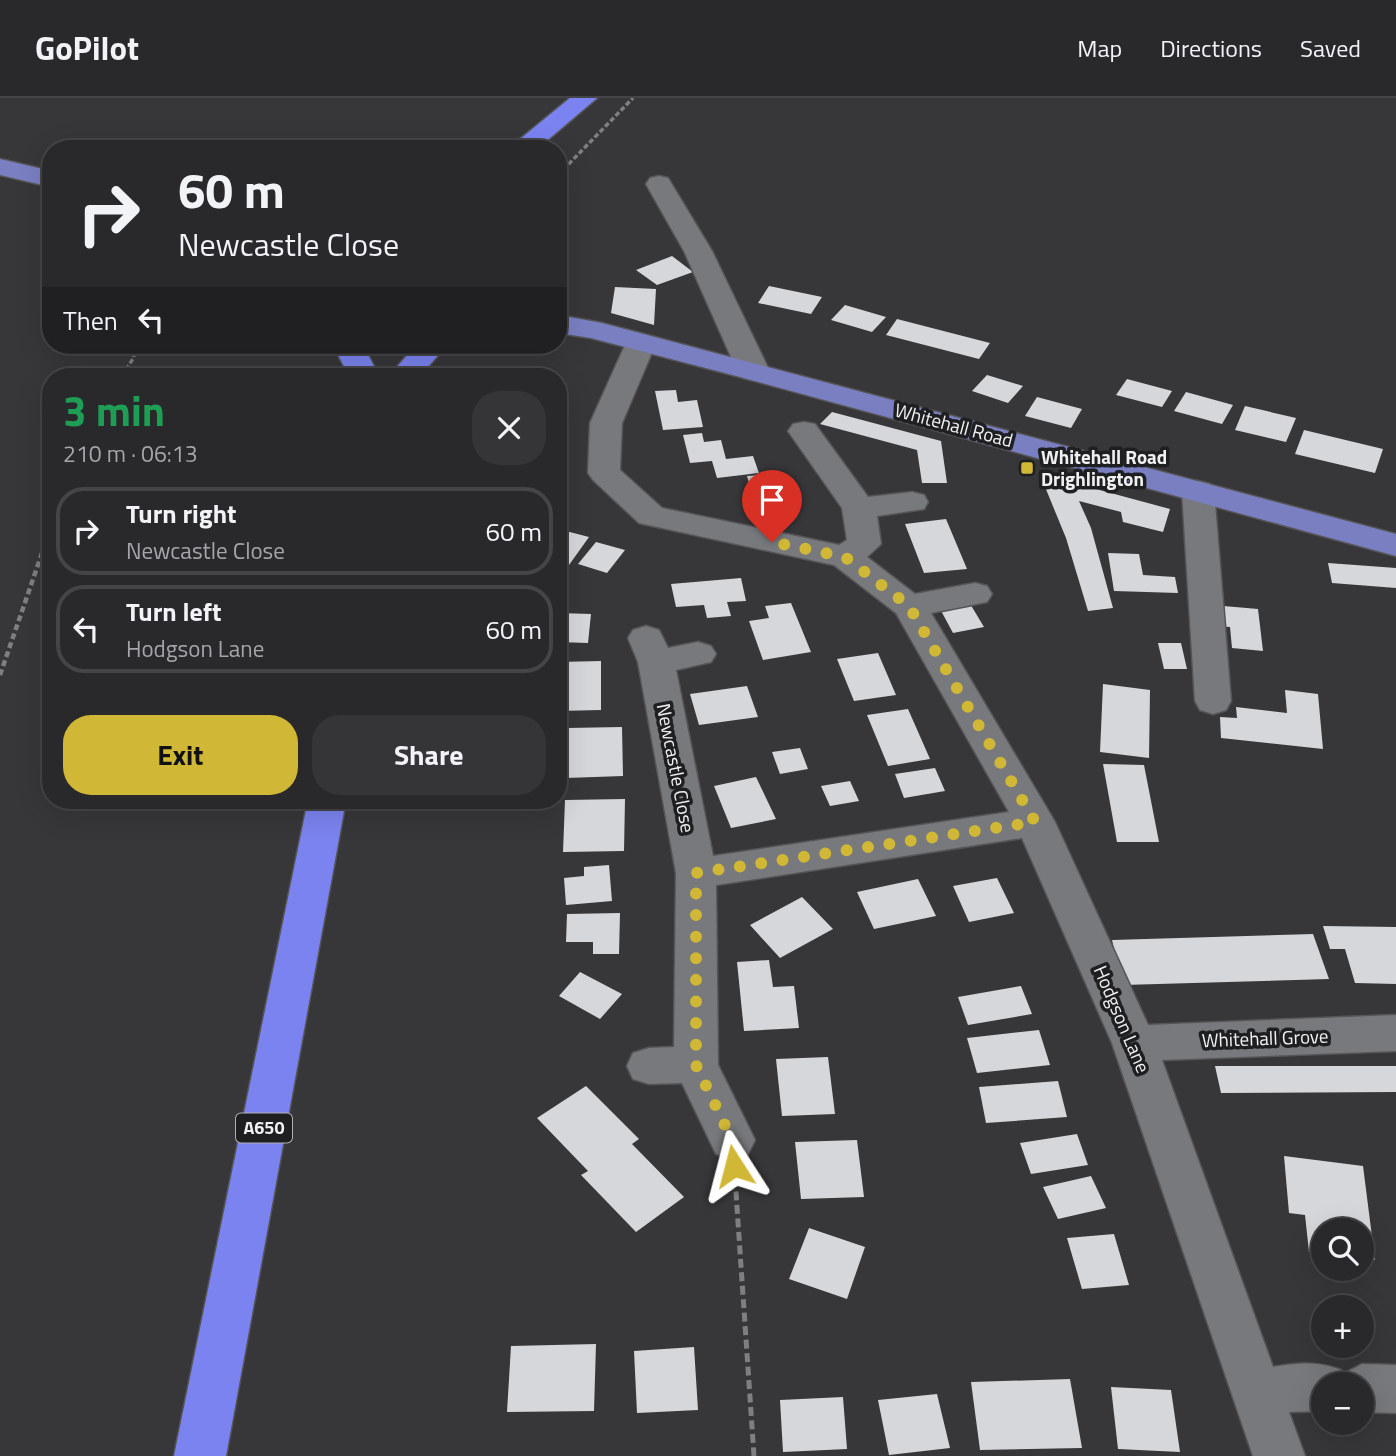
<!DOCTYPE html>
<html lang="en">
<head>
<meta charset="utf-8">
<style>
  :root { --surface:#29292c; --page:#353538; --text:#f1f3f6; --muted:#a5a6a9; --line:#454548; --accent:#d0b736 }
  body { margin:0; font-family:"Titillium Web",sans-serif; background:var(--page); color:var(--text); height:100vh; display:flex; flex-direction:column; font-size:26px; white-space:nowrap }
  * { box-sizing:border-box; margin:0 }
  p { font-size:23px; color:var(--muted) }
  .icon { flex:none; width:38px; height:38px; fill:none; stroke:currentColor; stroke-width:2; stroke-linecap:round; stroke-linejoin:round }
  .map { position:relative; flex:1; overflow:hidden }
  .sheet { position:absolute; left:42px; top:270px; width:525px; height:441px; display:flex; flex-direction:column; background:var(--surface); border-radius:28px; box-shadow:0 7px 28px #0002,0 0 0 2px var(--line) }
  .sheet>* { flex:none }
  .guide { position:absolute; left:42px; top:42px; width:525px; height:214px; border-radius:28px; box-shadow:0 7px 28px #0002,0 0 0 2px var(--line); background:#29292c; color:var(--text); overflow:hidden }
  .buttons { position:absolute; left:1311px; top:1120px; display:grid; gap:14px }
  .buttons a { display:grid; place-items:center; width:63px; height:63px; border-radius:50%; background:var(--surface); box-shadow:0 7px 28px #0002,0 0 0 2px var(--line); font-size:35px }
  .pin { position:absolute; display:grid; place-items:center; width:60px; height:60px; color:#fff; margin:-72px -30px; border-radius:50% 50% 50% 0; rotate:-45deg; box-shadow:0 0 7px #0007 }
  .pin .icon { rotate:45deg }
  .me { position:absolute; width:77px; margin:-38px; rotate:351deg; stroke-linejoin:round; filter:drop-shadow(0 0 5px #0008) }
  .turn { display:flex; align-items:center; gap:24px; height:147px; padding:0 21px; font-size:32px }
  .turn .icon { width:91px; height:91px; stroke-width:2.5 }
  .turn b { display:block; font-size:49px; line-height:60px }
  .then { display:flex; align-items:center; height:66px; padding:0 21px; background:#0003; gap:14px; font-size:26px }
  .round { display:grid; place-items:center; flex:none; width:74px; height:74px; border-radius:28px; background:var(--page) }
  .head { display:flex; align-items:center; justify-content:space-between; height:119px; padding:0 21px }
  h1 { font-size:42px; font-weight:700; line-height:52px; color:#1e9e55 }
  .primary-button { display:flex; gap:14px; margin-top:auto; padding:14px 21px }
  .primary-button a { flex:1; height:80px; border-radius:28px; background:var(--accent); color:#111; font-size:28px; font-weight:700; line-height:80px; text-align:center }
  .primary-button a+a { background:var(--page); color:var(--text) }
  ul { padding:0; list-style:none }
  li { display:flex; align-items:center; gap:21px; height:88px; margin:0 14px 10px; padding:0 7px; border:4px solid var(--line); border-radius:28px }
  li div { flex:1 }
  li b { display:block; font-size:26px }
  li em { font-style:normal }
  header { display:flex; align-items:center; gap:42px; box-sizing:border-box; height:98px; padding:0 35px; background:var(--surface); border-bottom:2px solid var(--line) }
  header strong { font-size:33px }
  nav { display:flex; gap:38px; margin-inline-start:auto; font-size:24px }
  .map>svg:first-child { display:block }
  .building { fill:#d6d7da }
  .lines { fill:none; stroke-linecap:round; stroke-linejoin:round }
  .minor-casing { stroke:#555557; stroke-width:3 }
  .major-casing { stroke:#555557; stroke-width:3 }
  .highway-casing { stroke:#555557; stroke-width:3 }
  .path-far2 { stroke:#7f7f81; stroke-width:3.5; stroke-dasharray:5 2.5; stroke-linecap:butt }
  .path-far1 { stroke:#7f7f81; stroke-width:4.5; stroke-dasharray:6 3.5; stroke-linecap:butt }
  .path { stroke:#7f7f81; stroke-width:5; stroke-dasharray:9 4.5; stroke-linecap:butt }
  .minor { fill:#78797c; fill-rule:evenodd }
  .major { fill:#7a7fc2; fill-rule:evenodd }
  .highway { fill:#7b83f0; fill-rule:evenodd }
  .route { stroke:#d0b736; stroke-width:12; stroke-dasharray:0 21.6 }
  .poi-dot { fill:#d0b736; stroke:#1e1f20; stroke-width:2.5 }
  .labels { text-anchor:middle; stroke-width:7; stroke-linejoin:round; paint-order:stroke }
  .shield { fill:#1e1f20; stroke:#b1b1b3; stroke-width:2 }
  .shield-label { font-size:18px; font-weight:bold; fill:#f0f0f2 }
  .street-label { font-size:19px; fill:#f0f0f2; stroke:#1e1f20 }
  .poi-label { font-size:19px; font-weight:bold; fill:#f0f0f2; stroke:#1e1f20; text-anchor:start }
</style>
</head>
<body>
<header>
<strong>GoPilot</strong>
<nav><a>Map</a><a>Directions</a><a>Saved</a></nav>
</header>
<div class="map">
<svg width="1396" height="1358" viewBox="0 0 1396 1358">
  <rect width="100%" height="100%" fill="#37373a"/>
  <path class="building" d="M 672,158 L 693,174 L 657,187 L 636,172 Z
    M 769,188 L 822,199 L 811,216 L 758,205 Z
    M 615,189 L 656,191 L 654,227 L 611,215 Z
    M 845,207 L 886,219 L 872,234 L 831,222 Z
    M 897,221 L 990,245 L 979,261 L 886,237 Z
    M 987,277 L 1023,288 L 1008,305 L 972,293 Z
    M 1127,281 L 1172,293 L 1162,309 L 1116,297 Z
    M 676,292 L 678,304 L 697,302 L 703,329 L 663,332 L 655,293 Z
    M 1186,294 L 1233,307 L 1222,326 L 1174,313 Z
    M 1037,299 L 1082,311 L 1071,330 L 1025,318 Z
    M 1245,308 L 1296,320 L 1286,344 L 1235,332 Z
    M 832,314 L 941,343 L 947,385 L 922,385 L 917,352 L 820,326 Z
    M 1304,332 L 1383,351 L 1375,375 L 1295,356 Z
    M 702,335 L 704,344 L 721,342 L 726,361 L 753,358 L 759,375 L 717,380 L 712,363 L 690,365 L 683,337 Z
    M 773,376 L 776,389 L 794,388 L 799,407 L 756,410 L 747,378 Z
    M 1043,384 L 1070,384 L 1170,411 L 1163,434 L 1123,424 L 1121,414 L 1079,403 L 1091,430 L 1113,510 L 1088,513 L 1066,440 Z
    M 946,421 L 967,471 L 924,475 L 905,426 Z
    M 562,432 L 589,439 L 569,467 L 558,464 L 558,437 Z
    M 596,444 L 625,452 L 607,475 L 578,466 Z
    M 1108,455 L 1139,456 L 1143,477 L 1175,479 L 1178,495 L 1114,493 Z
    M 1328,465 L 1396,470 L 1396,490 L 1332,485 Z
    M 741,480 L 746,503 L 727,504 L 731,518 L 707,520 L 704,507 L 676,509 L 671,486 Z
    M 969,504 L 984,529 L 953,535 L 939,509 Z
    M 791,505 L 811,554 L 763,562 L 749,523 L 769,520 L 765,508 Z
    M 1212,507 L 1258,511 L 1263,553 L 1232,550 L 1230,529 L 1213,528 Z
    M 558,515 L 591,516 L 588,545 L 558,544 Z
    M 1158,545 L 1181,545 L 1187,571 L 1164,571 Z
    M 878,555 L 896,597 L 854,603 L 837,561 Z
    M 601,563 L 601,612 L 558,613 L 558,564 Z
    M 1103,586 L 1150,592 L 1149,660 L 1100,654 Z
    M 747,588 L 758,619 L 699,627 L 690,596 Z
    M 1285,592 L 1318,596 L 1323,651 L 1221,640 L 1220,619 L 1237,620 L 1236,609 L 1287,615 Z
    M 908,611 L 930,661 L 888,668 L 867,617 Z
    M 622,629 L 623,678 L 566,680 L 567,630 Z
    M 800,650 L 808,671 L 780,676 L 772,654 Z
    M 1103,666 L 1144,667 L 1159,744 L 1117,744 Z
    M 935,670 L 945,693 L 904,700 L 895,676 Z
    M 756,679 L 776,721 L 731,730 L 714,688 Z
    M 850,683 L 859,703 L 830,708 L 821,688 Z
    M 625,701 L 624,753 L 563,754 L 565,702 Z
    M 609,767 L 612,803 L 566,807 L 564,780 L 584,778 L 584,769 Z
    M 997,780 L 1014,815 L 969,824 L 953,788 Z
    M 918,781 L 936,818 L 874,831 L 857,794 Z
    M 802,799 L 833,831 L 780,860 L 750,827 Z
    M 620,815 L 619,856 L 593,856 L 593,844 L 566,844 L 567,816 Z
    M 1323,828 L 1396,829 L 1396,886 L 1355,885 L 1345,851 L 1330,851 Z
    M 1313,836 L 1329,881 L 1123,887 L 1112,842 Z
    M 769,862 L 773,889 L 794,888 L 799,930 L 744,933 L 737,864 Z
    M 580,874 L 622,896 L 600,921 L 559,898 Z
    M 1021,888 L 1032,916 L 968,927 L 958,899 Z
    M 1039,932 L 1050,967 L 977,975 L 967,940 Z
    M 828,959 L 835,1016 L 782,1018 L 776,961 Z
    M 1215,968 L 1396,968 L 1396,994 L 1221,995 Z
    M 1058,983 L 1067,1019 L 986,1025 L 979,989 Z
    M 586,988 L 639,1041 L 632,1046 L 684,1099 L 636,1134 L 581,1077 L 588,1073 L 537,1020 Z
    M 1077,1036 L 1088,1067 L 1031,1076 L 1020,1045 Z
    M 857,1042 L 864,1099 L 801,1101 L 795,1044 Z
    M 1284,1058 L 1363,1068 L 1375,1162 L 1362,1160 L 1362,1132 L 1323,1132 L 1323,1155 L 1309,1154 L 1305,1117 L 1289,1115 Z
    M 1091,1078 L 1106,1110 L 1058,1121 L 1043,1089 Z
    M 809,1130 L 865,1149 L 847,1201 L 789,1181 Z
    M 1114,1136 L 1129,1187 L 1082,1191 L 1067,1140 Z
    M 596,1246 L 594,1313 L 507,1314 L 511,1248 Z
    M 694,1249 L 698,1312 L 637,1315 L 634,1253 Z
    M 1070,1281 L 1082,1350 L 980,1352 L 971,1284 Z
    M 1111,1289 L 1171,1292 L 1180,1354 L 1118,1351 Z
    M 937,1296 L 950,1350 L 889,1357 L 878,1302 Z
    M 843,1299 L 847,1351 L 783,1354 L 780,1302 Z"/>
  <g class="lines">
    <g class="minor-casing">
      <path id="minor" d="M 659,78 L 668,80 L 712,153 L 770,274 L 766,280 L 755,283 L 744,280 L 731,259 L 684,153 L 646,86 L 650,80 Z
        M 641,236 L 652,239 L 656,245 L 622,325 L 620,372 L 662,410 L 839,447 L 847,442 L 842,410 L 788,333 L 793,326 L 804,324 L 815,326 L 868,399 L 912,394 L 924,397 L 928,404 L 924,411 L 877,418 L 881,446 L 867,459 L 915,496 L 975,485 L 987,488 L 992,496 L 987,504 L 931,515 L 1055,724 L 1148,927 L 1396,917 L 1396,953 L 1162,962 L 1273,1269 C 1298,1265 1318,1263 1341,1272 L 1343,1276 L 1362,1266 L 1396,1267 L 1396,1315 L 1362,1314 L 1362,1286 L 1323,1286 L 1323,1313 L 1289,1314 L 1305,1358 L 1253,1358 L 1112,945 L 1022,740 L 716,787 L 718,967 L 755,1042 L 748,1056 L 732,1061 L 716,1056 L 682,985 L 649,986 L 633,981 L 627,968 L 633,955 L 649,950 L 674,949 L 676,775 L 638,564 L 628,540 L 633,532 L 646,528 L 659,532 L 668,550 L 698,544 L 711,548 L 716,556 L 711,564 L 676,572 L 713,758 L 1009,714 L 896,515 L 834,467 L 639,425 L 593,382 L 588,375 L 590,325 L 626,245 L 630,239 Z
        M 1198,383 L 1210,386 L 1214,393 L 1231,603 L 1226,612 L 1213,616 L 1200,612 L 1195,603 L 1182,393 L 1186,386 Z"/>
    </g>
    <g class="major-casing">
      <path id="major" d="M 0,61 L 51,73 L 51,89 L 0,77 Z
        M 558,217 L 602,225 L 1396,436 L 1396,458 L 744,280 L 591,240 L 558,235 Z"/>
    </g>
    <g class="highway-casing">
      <path id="highway" d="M 570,0 L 597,0 L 537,51 L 508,51 Z
        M 333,247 L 363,247 L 379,278 L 349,278 Z
        M 416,247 L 447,247 L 420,278 L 389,278 Z
        M 308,702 L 346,702 L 226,1358 L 174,1358 Z"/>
    </g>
    <path class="path-far2" d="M 558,77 L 633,0
      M 558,190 L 565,198
      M 122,278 L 134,259 L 132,247"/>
    <path class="path-far1" d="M 0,577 L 51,429"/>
    <path class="path" d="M 735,1080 L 754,1358"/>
    <use href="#minor" class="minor"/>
    <use href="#major" class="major"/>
    <use href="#highway" class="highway"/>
  </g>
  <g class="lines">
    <path class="route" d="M 734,1068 L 732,1042 L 696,967 L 696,775 L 1035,724 L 909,508 L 845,459 L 772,444"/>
  </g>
  <rect class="poi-dot" x="1020" y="363" width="14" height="14" rx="3.5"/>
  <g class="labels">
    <rect class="shield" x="236" y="1015.5" width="56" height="29" rx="5"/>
    <g class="shield-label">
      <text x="264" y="1036">A650</text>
    </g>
    <g class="street-label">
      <text transform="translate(954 327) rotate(15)" y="7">Whitehall Road</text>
      <text transform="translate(676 670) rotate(79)" y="7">Newcastle Close</text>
      <text transform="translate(1122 921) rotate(67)" y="7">Hodgson Lane</text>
      <text transform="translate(1265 940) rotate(-2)" y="7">Whitehall Grove</text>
    </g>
    <g class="poi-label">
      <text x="1041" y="366">Whitehall Road<tspan x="1041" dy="22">Drighlington</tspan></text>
    </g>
  </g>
</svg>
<div class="buttons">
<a><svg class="icon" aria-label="search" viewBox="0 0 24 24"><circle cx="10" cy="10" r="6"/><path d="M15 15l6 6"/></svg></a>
<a>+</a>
<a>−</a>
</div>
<div class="pin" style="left:772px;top:444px;background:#d93025"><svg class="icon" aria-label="arrive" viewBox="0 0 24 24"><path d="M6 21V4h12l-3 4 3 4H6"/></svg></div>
<svg class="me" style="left:734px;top:1068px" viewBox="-20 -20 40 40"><path d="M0-17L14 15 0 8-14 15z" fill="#d0b736" stroke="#fff" stroke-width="4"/></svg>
<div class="guide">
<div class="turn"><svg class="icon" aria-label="right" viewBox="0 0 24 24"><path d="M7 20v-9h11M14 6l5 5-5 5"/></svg><div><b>60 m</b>Newcastle Close</div></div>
<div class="then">Then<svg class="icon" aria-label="left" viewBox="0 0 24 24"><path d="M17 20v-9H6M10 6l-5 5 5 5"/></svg></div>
</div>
<section class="sheet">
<div class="head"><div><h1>3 min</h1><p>210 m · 06:13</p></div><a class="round"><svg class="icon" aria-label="close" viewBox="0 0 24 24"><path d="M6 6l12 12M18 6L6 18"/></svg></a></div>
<ul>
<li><svg class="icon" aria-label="right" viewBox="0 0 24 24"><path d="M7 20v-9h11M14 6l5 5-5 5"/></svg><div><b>Turn right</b><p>Newcastle Close</p></div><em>60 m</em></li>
<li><svg class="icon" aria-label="left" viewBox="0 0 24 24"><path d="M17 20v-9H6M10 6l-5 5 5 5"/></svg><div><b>Turn left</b><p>Hodgson Lane</p></div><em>60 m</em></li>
</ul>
<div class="primary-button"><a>Exit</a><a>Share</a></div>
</section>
</div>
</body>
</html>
